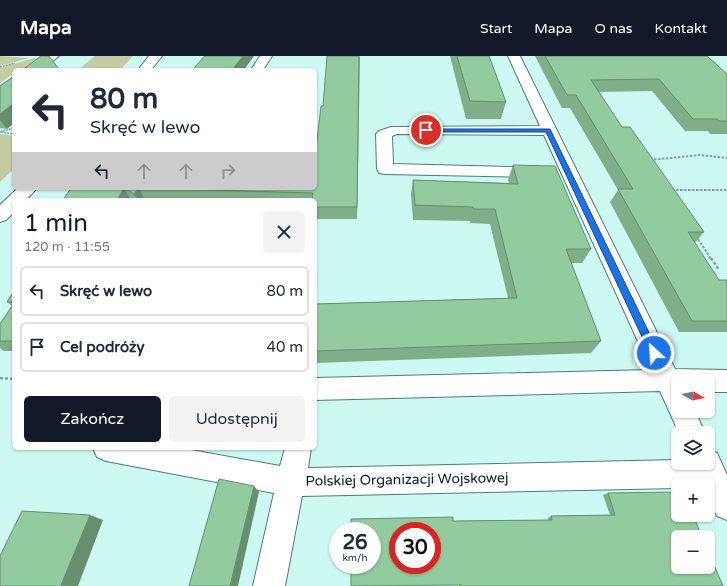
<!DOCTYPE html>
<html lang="pl">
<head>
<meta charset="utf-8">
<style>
  :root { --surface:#fff; --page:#f2f2f3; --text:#1f2937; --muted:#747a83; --line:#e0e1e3; --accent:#111827 }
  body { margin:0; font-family:"Varela Round",sans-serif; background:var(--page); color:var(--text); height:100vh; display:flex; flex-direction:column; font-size:15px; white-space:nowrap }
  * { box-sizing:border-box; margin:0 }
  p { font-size:13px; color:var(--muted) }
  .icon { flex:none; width:22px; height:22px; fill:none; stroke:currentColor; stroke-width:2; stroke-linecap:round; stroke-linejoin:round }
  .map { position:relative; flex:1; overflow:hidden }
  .panel { position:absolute; left:12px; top:142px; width:305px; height:252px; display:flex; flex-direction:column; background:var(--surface); border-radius:6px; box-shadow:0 1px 3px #0004 }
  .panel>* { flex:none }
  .top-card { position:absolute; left:12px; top:12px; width:305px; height:122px; border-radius:6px; box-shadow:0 1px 3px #0004; background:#fff; color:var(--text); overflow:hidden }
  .needle { width:26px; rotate:99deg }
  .controls { position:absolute; left:671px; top:318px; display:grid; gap:8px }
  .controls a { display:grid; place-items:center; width:44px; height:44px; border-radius:6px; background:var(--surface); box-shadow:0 1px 3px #0004; font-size:20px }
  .speed { position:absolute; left:329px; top:466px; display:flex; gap:8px; font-size:20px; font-weight:700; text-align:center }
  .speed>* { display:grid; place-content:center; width:52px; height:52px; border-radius:50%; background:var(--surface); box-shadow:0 1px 3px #0004; line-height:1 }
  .speed small { font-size:10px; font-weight:400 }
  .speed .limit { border:6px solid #d22; background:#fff; color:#111 }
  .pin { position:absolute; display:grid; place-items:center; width:34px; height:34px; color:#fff; margin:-17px; border:2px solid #fff; border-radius:50%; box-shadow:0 1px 4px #0007 }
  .me { position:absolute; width:44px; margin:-22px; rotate:334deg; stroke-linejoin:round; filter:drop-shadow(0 0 3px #0008) }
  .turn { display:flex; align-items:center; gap:14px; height:84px; padding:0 12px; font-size:18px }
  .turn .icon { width:52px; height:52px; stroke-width:2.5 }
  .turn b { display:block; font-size:28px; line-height:34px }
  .lanes { display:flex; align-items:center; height:38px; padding:0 12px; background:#0003; justify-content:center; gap:20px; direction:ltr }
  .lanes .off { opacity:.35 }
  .round { display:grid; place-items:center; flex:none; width:42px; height:42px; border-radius:6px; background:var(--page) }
  .overview { display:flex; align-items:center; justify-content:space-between; height:68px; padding:0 12px }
  h1 { font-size:24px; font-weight:600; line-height:30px; color:var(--accent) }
  .action { display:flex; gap:8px; margin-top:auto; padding:8px 12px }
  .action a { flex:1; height:46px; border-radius:6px; background:var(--accent); color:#fff; font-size:16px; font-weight:600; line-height:46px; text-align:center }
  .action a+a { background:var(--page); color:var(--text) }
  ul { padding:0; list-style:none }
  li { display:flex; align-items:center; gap:12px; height:50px; margin:0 8px 6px; padding:0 4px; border:2px solid var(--line); border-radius:6px }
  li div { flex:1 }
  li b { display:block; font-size:15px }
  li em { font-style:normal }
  header { display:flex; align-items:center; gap:24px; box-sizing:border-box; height:56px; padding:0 20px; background:var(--accent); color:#fff }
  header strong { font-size:19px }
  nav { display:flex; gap:22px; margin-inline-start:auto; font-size:14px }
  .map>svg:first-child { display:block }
  .green { fill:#c3cca2 }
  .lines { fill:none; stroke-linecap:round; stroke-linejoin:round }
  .minor-casing { stroke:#517c75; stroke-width:2 }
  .path-far2 { stroke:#80a29c; stroke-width:1.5; stroke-dasharray:2 1; stroke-linecap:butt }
  .path-far1 { stroke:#80a29c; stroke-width:2; stroke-dasharray:2.5 1.5; stroke-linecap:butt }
  .path { stroke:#80a29c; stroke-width:2.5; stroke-dasharray:3 2; stroke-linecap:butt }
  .minor { fill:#fff; fill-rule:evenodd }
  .wall { fill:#7eaf88 }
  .shaded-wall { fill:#668e6f }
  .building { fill:#92cb9e; stroke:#668e6f; fill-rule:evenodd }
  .route { fill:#1a73e8; stroke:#114b97 }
  .labels { text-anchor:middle; stroke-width:3; stroke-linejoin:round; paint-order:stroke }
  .near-street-label { font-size:14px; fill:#0c1e1b; stroke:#f5fefd }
</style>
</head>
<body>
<header>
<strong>Mapa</strong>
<nav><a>Start</a><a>Mapa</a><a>O nas</a><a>Kontakt</a></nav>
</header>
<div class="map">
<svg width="727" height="530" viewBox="0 0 727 530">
  <rect width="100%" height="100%" fill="#ccfaf2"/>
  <path class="green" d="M 0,0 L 29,2 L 0,10 Z
    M 95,0 L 133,0 L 120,14 L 78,14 Z
    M 34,2 L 37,3 L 28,11 L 14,14 L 14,17 L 0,27 L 0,12 Z
    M 0,78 L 14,80 L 14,113 L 0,126 Z"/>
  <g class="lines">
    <g class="minor-casing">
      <path id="minor" d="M 45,0 L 59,0 L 42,14 L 28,14 Z
        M 149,0 L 162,0 L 151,14 L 138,14 Z
        M 260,0 L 272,0 L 263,14 L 251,14 Z
        M 508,0 L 520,0 L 675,313 L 727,314 L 727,336 L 708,336 L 708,325 L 678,325 L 678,355 L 695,355 L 705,377 L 679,377 L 660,335 L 315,344 L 315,322 L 651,314 L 544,79 L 397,78 L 392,80 L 393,108 L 547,112 L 549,116 L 547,120 L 541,121 L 385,118 L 379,117 L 377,113 L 376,78 L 379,75 L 391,71 L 540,70 Z
        M 18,132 L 37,132 L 26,144 L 14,144 L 14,156 L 6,164 L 0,166 L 0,149 Z
        M 93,392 L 180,392 L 280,410 L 285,392 L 311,392 L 308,412 L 678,404 L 678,407 L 708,407 L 708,394 L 717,397 L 727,419 L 727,464 L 717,460 L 708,441 L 708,429 L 678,429 L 678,432 L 302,440 L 285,530 L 253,530 L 274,437 L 106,405 L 97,401 Z"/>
    </g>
    <path class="path-far2" d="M 0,11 L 15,7
      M 0,76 L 14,72
      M 1,76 L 14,78"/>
    <path class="path-far1" d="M 650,104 L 700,99 L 727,102
      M 672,134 L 727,134
      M 696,180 L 711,203"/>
    <path class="path" d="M 711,202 L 719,214
      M 0,322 L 14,323"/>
    <use href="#minor" class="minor"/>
  </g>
  <path class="wall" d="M 360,0 L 357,163 L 315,163 L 315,144 L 63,144 L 316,93 L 323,50 Z
    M 450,0 L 489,0 L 506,46 L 501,63 L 466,63 Z
    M 535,0 L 707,0 L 727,18 L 727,78 L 710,78 L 708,75 L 685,75 L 652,35 L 599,36 L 622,71 L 704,176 L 695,187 L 719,224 L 727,224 L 727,276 L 679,276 L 610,146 L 618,134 L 570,52 L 562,52 Z
    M 0,30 L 7,73 L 0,72 Z
    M 513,109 L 591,193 L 582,207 L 571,207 L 601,285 L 591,297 L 315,307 L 315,248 L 508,242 L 490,168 L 470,167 L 470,165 L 413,164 L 411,138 L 413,124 L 509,127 L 508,124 Z
    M 14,235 L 14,295 L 4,295 L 0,292 L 0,268 L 12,250 L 7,246 Z
    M 608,437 L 723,530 L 459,530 L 459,529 L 351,530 L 453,465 L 548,464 L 548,462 L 551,460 L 610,459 L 603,439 Z"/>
  <path class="shaded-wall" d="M 243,0 L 254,0 L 244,14 L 232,14 Z
    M 360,0 L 357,163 L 357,151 Z
    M 14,47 L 14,67 L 7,73 L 0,64 L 0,58 Z
    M 124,132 L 131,144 L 117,144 Z
    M 139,132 L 145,144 L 138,144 L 134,138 Z
    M 254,430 L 259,436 L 238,530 L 230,530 Z
    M 90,459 L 103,464 L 78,530 L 61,529 Z"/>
  <path class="building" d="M 41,0 L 49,0 L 58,12 L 56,14 L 22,14 Z
    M 205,0 L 243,0 L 232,14 L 192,14 Z
    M 327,0 L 359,0 L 357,151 L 315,151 L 315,144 L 312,144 L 313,137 L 139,132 L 134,138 L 125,132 L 315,132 L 315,93 L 316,93 L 321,50 L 323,50 Z
    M 457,0 L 489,0 L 506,46 L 470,45 Z
    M 545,0 L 707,0 L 727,18 L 727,65 L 719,65 L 717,63 L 693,63 L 659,23 L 591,24 L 622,71 L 630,71 L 704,176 L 688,176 L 719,224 L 727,224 L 727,265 L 692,265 L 618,133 L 633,133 L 576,39 L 567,39 Z
    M 14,20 L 14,47 L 0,58 L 0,30 Z
    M 513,109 L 555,110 L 591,193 L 566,193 L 601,285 L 315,295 L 315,248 L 517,242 L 495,153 L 474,153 L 473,151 L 415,149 L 413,124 L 518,128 Z
    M 71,132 L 124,132 L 117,144 L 63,144 Z
    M 14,235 L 14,246 L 7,246 Z
    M 14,247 L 14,285 L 0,285 L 0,268 Z
    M 219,423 L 254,430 L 230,530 L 189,530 Z
    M 678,436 L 678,459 L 693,459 L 702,481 L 678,481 L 678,511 L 708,511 L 708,495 L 723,530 L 461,530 L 461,529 L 351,530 L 351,509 L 372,509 L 372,475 L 351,475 L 351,463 L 453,461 L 453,465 L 552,464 L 551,460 L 615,459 L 608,437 ZM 398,475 L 432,475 L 432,509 L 398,509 Z
    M 22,455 L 90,459 L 61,529 L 77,530 L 0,530 L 0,500 Z"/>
  <path class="route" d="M 424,73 L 550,73 L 659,297 L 658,300 L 651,300 L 546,76 L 424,76 Z"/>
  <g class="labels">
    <g class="near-street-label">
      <text transform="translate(407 423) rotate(-1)" y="5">Polskiej Organizacji Wojskowej</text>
    </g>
  </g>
</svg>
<div class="controls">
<a><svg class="needle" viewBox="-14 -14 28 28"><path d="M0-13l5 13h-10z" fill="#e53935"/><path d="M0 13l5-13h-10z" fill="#747a83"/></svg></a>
<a><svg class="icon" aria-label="layers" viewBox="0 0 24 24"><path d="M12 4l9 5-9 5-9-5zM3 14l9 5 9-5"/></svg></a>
<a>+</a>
<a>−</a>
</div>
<div class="speed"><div>26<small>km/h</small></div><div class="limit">30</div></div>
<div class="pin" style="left:426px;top:74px;background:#d93025"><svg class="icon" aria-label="arrive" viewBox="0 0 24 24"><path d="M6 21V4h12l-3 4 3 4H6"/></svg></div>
<svg class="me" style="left:654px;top:297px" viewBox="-20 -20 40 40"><circle r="17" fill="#1a73e8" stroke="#fff" stroke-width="3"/><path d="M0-11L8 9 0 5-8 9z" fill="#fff"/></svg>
<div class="top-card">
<div class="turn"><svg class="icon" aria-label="left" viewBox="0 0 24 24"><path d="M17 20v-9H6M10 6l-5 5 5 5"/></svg><div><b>80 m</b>Skręć w lewo</div></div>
<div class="lanes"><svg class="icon" aria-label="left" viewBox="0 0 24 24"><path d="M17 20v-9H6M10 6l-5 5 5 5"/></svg><svg class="icon off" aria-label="ahead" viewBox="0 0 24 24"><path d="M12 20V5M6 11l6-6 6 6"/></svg><svg class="icon off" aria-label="ahead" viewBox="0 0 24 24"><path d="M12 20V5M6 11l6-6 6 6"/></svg><svg class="icon off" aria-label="right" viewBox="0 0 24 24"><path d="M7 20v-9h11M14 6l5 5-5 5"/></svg></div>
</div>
<section class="panel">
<div class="overview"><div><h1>1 min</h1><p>120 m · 11:55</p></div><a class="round"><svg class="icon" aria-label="close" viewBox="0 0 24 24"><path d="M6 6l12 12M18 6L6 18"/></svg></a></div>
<ul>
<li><svg class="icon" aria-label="left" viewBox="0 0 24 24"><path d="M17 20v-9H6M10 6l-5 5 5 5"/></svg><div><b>Skręć w lewo</b></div><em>80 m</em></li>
<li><svg class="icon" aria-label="arrive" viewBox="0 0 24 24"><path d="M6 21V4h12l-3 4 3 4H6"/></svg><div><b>Cel podróży</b></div><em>40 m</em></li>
</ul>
<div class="action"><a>Zakończ</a><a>Udostępnij</a></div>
</section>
</div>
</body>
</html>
